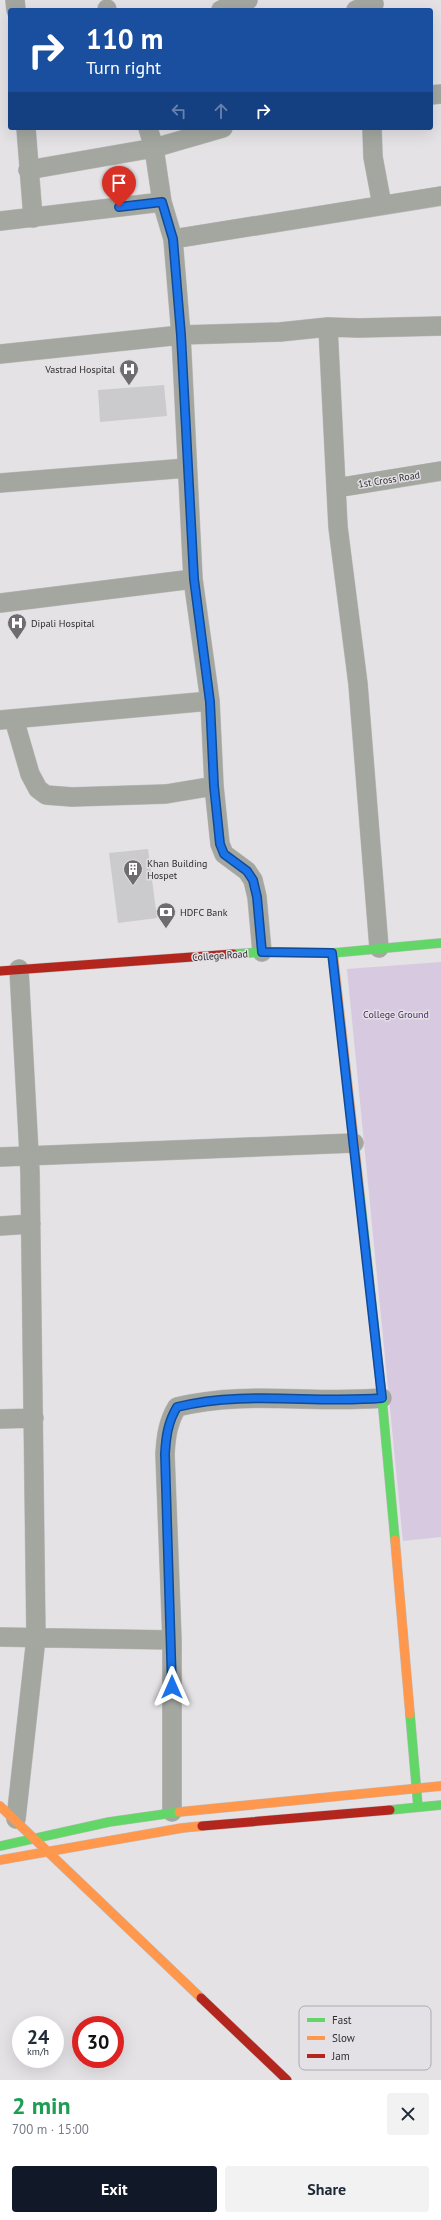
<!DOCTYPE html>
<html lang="en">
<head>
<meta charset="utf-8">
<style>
  :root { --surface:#fff; --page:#f2f2f3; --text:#1f2937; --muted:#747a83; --accent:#111827 }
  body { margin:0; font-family:"PT Sans",sans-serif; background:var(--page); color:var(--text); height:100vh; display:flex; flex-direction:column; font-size:15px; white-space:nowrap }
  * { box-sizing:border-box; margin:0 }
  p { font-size:13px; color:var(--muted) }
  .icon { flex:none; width:22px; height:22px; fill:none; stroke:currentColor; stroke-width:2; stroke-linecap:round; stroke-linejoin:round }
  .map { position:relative; height:2080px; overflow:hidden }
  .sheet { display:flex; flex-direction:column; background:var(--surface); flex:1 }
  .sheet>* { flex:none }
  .banner { position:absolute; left:8px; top:8px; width:425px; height:122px; border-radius:4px; box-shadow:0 4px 16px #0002; background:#1a4fa0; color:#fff; overflow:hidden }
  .speed { position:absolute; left:12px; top:2016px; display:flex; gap:8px; font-size:20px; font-weight:700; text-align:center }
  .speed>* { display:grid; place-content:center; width:52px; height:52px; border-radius:50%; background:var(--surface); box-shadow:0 4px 16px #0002; line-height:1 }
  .speed small { font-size:10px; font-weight:400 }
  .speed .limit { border:6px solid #d22; background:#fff; color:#111 }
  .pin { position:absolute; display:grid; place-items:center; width:34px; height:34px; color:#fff; margin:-41px -17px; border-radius:50% 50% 50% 0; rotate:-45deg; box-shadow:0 0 4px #0007 }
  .pin .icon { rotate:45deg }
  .me { position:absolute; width:44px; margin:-22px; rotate:0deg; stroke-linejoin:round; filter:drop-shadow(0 0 3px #0008) }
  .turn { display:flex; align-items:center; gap:14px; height:84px; padding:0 12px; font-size:18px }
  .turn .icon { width:52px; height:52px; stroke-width:2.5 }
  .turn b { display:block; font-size:28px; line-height:34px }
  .lanes { display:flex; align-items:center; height:38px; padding:0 12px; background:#0003; justify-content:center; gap:20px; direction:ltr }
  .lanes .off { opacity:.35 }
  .round { display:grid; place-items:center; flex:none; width:42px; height:42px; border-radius:4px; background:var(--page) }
  .overview { display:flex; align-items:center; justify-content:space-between; height:68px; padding:0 12px }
  h1 { font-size:24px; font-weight:800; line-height:30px; color:#1e9e55 }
  .primary-button { display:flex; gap:8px; margin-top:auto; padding:8px 12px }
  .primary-button a { flex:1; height:46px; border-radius:4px; background:var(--accent); color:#fff; font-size:16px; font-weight:800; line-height:46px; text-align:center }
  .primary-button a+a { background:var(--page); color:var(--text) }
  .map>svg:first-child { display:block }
  .green { fill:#d7c9df }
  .building { fill:#cbcacc }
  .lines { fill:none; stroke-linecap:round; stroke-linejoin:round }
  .street-casing { stroke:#c0bfc0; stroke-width:20 }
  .fast-casing { stroke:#c0bfc0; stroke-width:10 }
  .slow-casing { stroke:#c0bfc0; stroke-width:10 }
  .jam-casing { stroke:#c0bfc0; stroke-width:10 }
  .street { stroke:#a3a7a0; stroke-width:19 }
  .fast { stroke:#63d668; stroke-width:9 }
  .slow { stroke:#ff974d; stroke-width:9 }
  .jam { stroke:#b3261e; stroke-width:9 }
  .route-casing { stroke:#114b97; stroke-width:10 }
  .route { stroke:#1a73e8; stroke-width:7 }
  .labels { text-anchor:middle; stroke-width:3; stroke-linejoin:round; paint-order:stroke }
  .poi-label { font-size:10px; fill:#2e2d2f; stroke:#e4e1e6; text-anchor:start }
  .street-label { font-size:10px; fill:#2e2d2f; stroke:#e4e1e6 }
  .park-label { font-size:10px; fill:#522769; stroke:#e4e1e6 }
  .key { fill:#e4e1e6; stroke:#adabaf; stroke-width:1 }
  .key-label { font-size:11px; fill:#2e2d2f }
</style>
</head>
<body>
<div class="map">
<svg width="441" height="2080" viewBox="0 0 441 2080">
  <rect width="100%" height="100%" fill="#e4e2e5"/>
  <path class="green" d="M 441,962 L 441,1537 L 403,1541 L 347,969 Z"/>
  <path class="building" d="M 164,385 L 167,416 L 100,422 L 98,390 Z
    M 148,849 L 157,918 L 118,923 L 109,853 Z"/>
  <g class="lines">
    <g class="street-casing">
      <path id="street" d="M 15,0 L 16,10
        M 107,9 L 107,10
        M 221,10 L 248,0
        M 356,10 L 374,4
        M 431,95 L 441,94
        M 26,128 L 33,218
        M 148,128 L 154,148 L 162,202 L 173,239 L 181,335 L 193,579 L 210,701 L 214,786 L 220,844 L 224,854 L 247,871 L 253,880 L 257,897 L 262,952
        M 372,128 L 373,157 L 382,205
        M 28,170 L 154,148 L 223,128
        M 0,221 L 162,202
        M 173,239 L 441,196
        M 328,327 L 338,527 L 358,684 L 379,948
        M 0,354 L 181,335 L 280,332 L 328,327 L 359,328 L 441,326
        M 0,483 L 187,468
        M 336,488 L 441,471
        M 0,603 L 193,579
        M 14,719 L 30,774 L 38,789 L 46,795 L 72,797 L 166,794 L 214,786
        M 0,720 L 210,701
        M 0,1157 L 354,1143
        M 0,1226 L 31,1224
        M 0,1419 L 34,1418
        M 0,1637 L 172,1640
        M 172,1812 L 172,1640 L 165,1454 C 166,1436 168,1422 177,1407 C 244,1390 315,1404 382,1398
        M 16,1819 L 36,1638 L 30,1172 L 19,969"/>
    </g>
    <g class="fast-casing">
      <path id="fast" d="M 233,954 L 262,952 L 333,953 L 441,943
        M 360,1195 L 382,1398 L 395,1540
        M 410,1714 L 418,1807
        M 390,1810 L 441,1805
        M 0,1846 L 109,1822 L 179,1812"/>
    </g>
    <g class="slow-casing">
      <path id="slow" d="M 333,953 L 360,1195
        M 395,1540 L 410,1714
        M 0,1806 L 201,1998
        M 179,1812 L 441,1786
        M 0,1860 L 182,1828 L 202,1826"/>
    </g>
    <g class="jam-casing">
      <path id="jam" d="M 0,971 L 233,954
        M 202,1826 L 390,1810
        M 201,1998 L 287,2080"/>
    </g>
    <use href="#street" class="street"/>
    <use href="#fast" class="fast"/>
    <use href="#slow" class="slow"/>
    <use href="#jam" class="jam"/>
  </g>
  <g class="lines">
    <g class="route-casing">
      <path id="route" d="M 119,207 L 162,202 L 173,239 L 181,335 L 194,579 L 210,702 L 214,786 L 220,844 L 224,854 L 247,871 L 253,880 L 257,897 L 262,952 L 332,953 L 382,1398 C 315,1404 244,1390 177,1407 C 168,1422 166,1436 165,1454 L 172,1687"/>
    </g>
    <use href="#route" class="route"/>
  </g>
  <defs>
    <g id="hospital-pin" transform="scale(1)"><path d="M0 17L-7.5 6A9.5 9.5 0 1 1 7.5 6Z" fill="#6e6c6f" stroke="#e4e1e6"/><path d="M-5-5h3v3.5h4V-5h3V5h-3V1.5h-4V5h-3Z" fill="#fff"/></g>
    <g id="building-pin" transform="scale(1)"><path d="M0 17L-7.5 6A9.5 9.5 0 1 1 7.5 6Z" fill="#6e6c6f" stroke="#e4e1e6"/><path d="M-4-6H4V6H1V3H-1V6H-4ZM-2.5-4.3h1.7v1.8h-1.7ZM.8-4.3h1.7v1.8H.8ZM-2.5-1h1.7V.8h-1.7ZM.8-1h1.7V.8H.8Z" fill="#fff"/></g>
    <g id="bank-pin" transform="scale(1)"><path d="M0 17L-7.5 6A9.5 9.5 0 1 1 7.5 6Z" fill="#6e6c6f" stroke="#e4e1e6"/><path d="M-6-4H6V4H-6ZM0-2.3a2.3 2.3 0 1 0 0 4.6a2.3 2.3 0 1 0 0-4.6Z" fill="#fff"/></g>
  </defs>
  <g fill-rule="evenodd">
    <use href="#hospital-pin" x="129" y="369"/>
    <use href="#hospital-pin" x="17" y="623"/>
    <use href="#building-pin" x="133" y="869"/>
    <use href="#bank-pin" x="166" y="912"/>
  </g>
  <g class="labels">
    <g class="poi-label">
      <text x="115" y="373" text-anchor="end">Vastrad Hospital</text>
      <text x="31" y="627">Dipali Hospital</text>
      <text x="147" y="867">Khan Building<tspan x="147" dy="12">Hospet</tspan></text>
      <text x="180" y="916">HDFC Bank</text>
    </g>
    <g class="street-label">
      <text transform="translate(389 479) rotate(-9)" y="4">1st Cross Road</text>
      <text transform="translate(220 955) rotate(-4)" y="4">College Road</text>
    </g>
    <g class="park-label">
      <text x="396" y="1018">College Ground</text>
    </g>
  </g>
  <rect x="299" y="2006" width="132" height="64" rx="6" class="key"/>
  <rect x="307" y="2018" width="18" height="4" fill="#63d668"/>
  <rect x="307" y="2036" width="18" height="4" fill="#ff974d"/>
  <rect x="307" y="2054" width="18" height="4" fill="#b3261e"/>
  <g class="key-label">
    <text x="332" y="2024">Fast</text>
    <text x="332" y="2042">Slow</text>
    <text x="332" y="2060">Jam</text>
  </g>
</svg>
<div class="speed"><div>24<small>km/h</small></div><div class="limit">30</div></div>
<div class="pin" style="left:119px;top:207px;background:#d93025"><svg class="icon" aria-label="arrive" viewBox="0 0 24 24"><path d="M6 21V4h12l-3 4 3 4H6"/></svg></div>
<svg class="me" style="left:172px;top:1687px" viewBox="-20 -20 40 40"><path d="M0-17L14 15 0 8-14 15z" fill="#1a73e8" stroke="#fff" stroke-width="4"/></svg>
<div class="banner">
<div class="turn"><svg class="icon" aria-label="right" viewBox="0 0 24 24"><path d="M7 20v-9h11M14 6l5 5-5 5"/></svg><div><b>110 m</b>Turn right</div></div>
<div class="lanes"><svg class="icon off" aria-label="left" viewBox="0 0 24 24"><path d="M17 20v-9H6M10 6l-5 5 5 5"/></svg><svg class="icon off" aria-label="ahead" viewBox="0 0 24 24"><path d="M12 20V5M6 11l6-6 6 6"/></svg><svg class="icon" aria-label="right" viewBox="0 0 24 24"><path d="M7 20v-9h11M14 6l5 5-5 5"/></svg></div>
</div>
</div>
<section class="sheet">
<div class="overview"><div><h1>2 min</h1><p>700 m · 15:00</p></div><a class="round"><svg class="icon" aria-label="close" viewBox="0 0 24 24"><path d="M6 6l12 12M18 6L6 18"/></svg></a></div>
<div class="primary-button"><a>Exit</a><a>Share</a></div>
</section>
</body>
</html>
